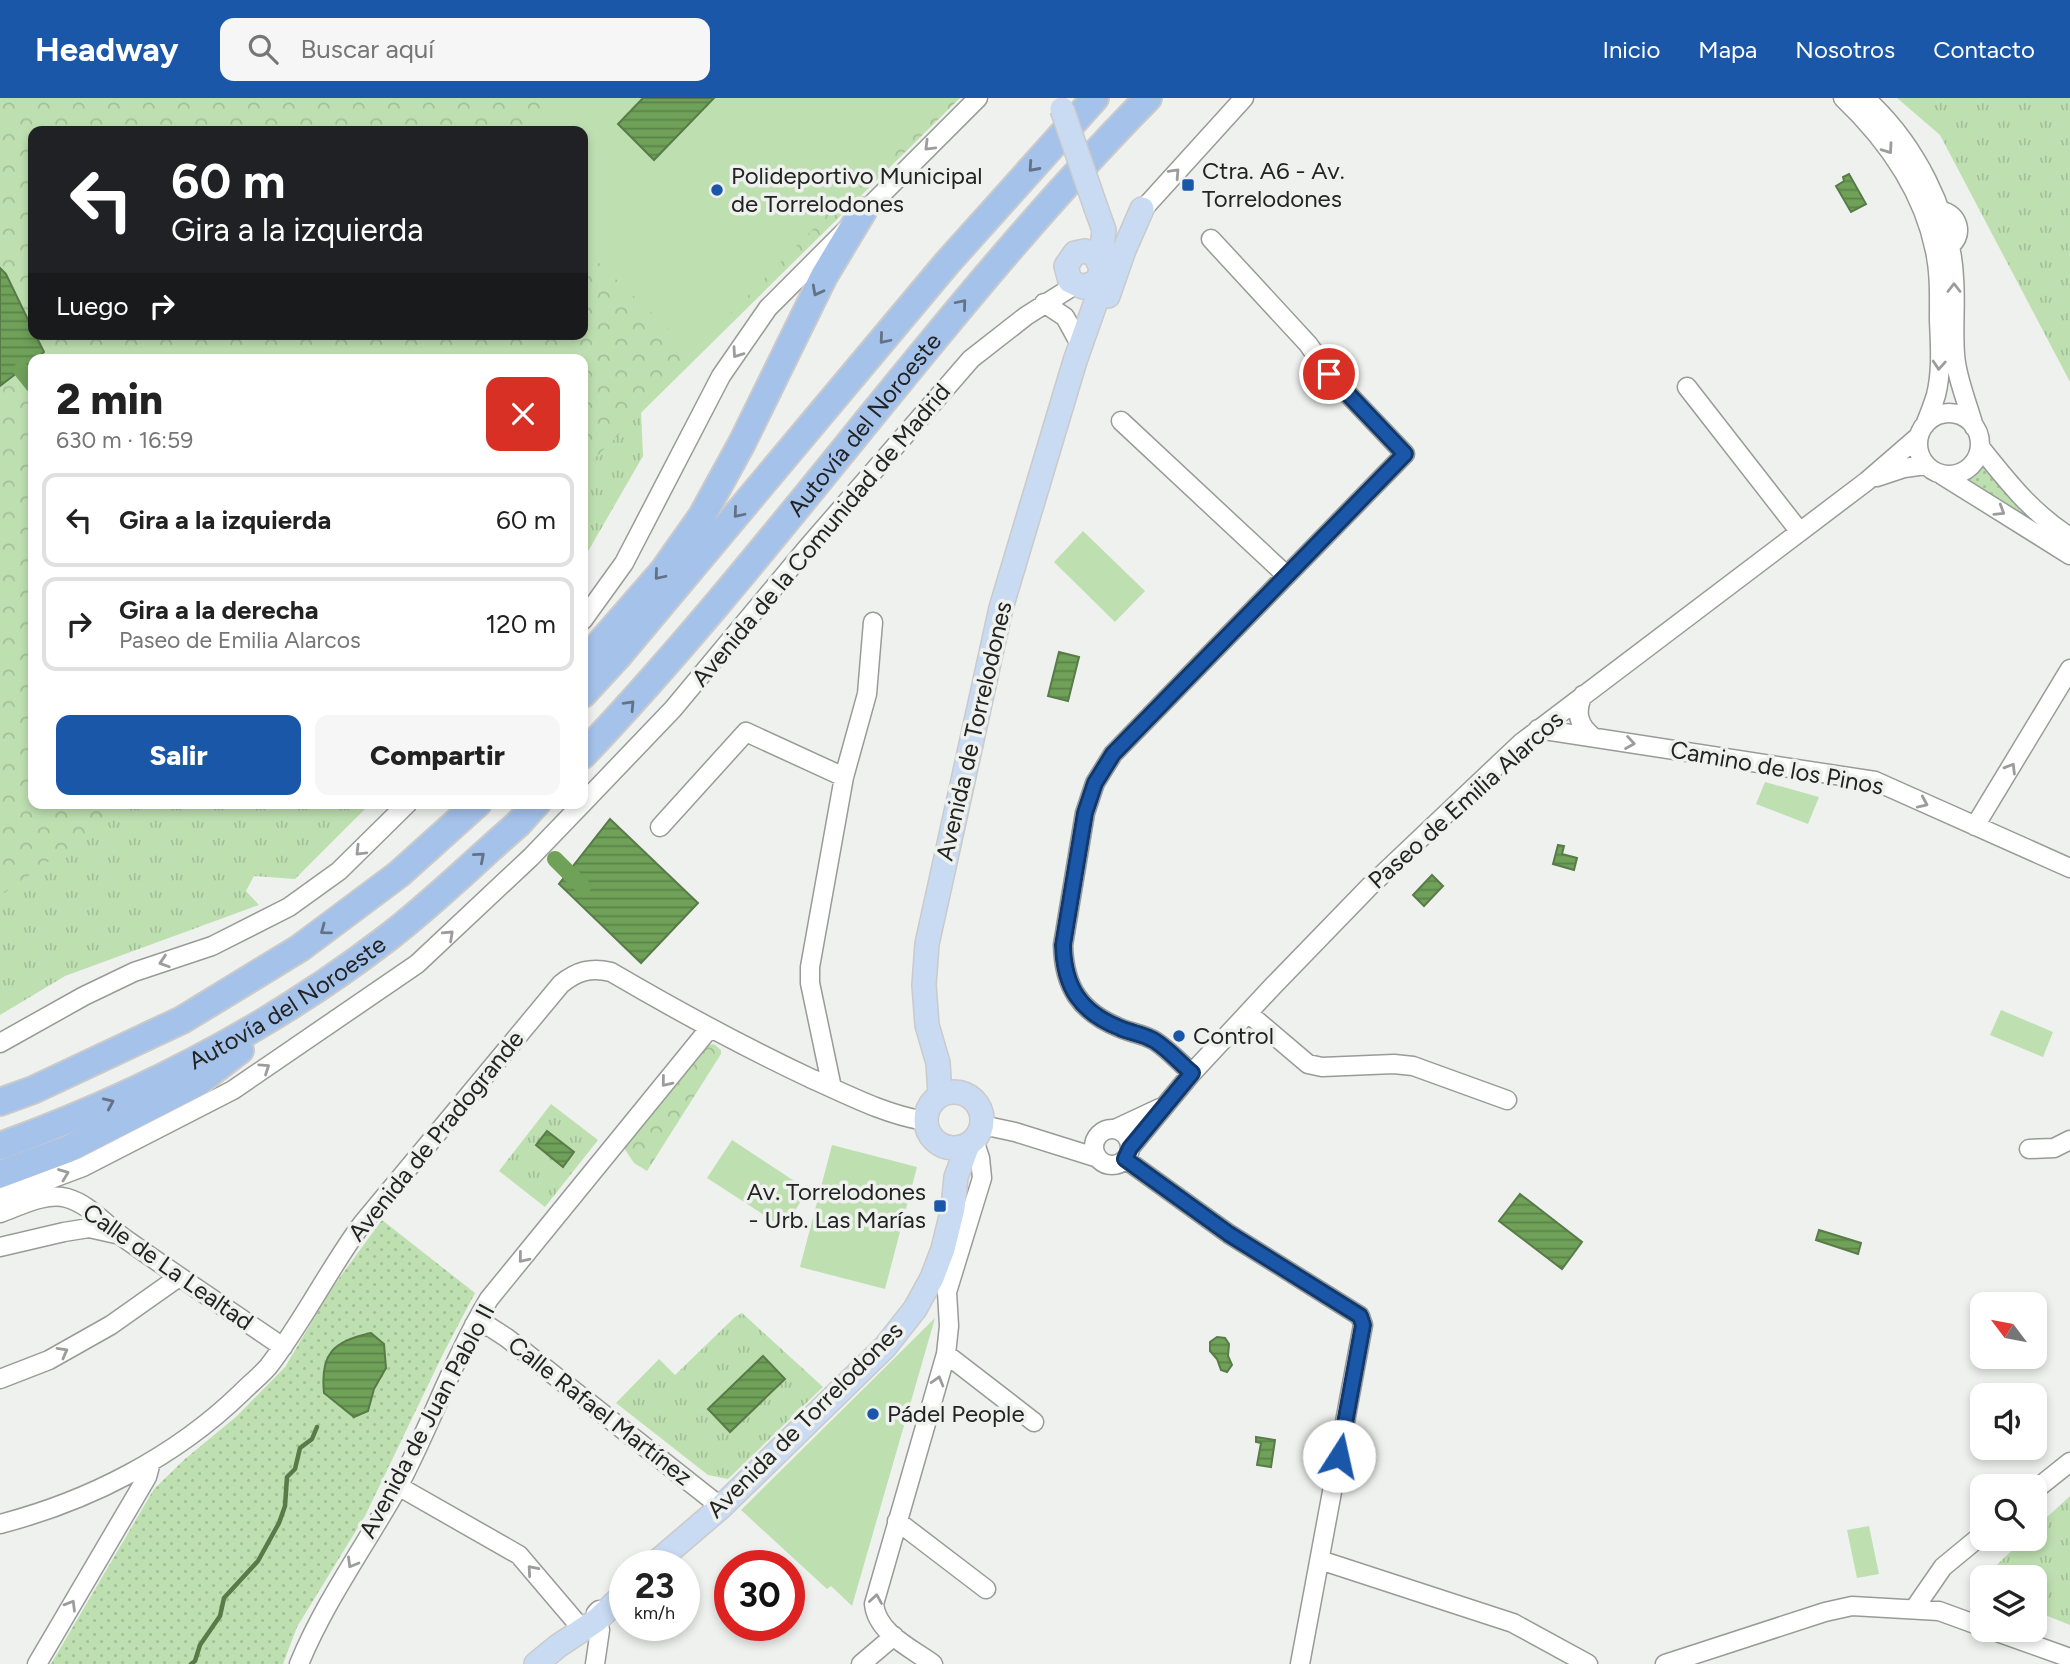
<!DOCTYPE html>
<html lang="es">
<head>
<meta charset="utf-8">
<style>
  :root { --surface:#fff; --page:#f6f6f6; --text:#222; --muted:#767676; --line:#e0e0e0; --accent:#1b57a8 }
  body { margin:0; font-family:Figtree,sans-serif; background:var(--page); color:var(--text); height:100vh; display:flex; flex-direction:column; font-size:26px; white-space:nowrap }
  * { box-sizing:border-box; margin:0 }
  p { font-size:23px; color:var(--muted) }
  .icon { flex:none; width:38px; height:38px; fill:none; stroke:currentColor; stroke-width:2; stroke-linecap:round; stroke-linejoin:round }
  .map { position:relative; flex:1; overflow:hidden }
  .drawer { position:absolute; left:28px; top:256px; width:560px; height:455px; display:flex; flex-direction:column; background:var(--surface); border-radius:14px; box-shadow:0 4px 10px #0003 }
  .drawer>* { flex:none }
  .top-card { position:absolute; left:28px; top:28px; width:560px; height:214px; border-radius:14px; box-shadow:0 4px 10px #0003; background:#202124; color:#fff; overflow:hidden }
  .needle { width:46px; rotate:302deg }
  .buttons { position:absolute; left:1970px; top:1194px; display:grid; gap:14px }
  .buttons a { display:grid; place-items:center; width:77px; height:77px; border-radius:14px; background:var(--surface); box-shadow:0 4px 10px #0003; font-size:35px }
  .speed { position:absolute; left:609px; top:1452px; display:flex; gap:14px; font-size:35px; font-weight:700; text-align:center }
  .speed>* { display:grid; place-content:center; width:91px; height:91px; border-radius:50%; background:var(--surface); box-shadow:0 4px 10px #0003; line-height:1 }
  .speed small { font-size:18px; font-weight:400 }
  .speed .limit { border:10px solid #d22; background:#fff; color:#111 }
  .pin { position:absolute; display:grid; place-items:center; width:60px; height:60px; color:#fff; margin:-30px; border:4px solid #fff; border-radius:50%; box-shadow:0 2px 7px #0007 }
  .me { position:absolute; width:77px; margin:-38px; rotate:10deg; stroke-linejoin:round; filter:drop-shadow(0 0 5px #0008) }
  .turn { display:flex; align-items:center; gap:24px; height:147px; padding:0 28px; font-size:32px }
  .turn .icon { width:91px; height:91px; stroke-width:2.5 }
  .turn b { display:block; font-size:49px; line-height:60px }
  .then { display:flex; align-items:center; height:66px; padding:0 28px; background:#0003; gap:14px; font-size:26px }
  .round { display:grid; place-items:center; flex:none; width:74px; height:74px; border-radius:14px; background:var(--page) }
  .summary { display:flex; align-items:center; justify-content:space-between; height:119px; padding:0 28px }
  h1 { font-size:42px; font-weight:800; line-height:52px }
  .primary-button { display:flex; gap:14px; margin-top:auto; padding:14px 28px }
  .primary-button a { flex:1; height:80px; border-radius:14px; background:var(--accent); color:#fff; font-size:28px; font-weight:800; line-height:80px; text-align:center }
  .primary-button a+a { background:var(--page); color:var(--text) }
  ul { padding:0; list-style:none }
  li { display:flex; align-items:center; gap:21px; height:94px; margin:0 14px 10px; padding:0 14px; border:4px solid var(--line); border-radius:14px }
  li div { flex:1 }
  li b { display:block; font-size:26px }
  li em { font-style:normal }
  header { display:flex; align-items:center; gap:42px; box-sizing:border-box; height:98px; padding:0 35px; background:var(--accent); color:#fff }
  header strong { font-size:33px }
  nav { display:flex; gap:38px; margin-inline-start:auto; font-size:24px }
  .search { width:490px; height:63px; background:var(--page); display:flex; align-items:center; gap:18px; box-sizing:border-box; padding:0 24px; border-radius:14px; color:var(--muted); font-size:26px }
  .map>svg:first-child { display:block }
  .grass { fill:url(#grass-tufts) }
  .forest { fill:url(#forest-crowns); fill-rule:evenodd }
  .garden { fill:url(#garden-dots) }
  .pitch { fill:#bee0b1 }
  .water { fill:url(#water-rules); stroke:#587b48; stroke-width:2 }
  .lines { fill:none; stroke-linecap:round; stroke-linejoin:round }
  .stream { stroke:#587b48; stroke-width:4.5 }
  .canal { stroke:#6fa159; stroke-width:16 }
  .minor-casing { stroke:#989b97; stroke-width:21 }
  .major-casing { stroke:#cacaca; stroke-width:26 }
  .highway-casing { stroke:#cacaca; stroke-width:30 }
  .minor { stroke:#fff; stroke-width:18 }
  .major { stroke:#c9daf3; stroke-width:23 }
  .highway { stroke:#a5c2eb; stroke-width:26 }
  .major-bridge-casing { stroke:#cacaca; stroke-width:26; stroke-linecap:butt }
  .major-bridge { stroke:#c9daf3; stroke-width:23 }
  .oneway { stroke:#9c9c9c }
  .oneway2 { stroke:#647286 }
  .route-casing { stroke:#12396d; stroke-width:18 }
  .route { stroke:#1b57a8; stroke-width:12 }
  .poi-dot { fill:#1b57a8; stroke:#eef1ed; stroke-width:2.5 }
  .labels { text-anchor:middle; stroke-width:7; stroke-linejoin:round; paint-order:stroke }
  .poi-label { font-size:24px; fill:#222322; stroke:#eef1ed; text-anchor:start }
  .street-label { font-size:24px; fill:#222322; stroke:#eef1ed }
</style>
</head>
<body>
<header>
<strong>Headway</strong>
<div class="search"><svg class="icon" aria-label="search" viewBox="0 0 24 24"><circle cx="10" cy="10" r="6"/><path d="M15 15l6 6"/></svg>Buscar aquí</div>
<nav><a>Inicio</a><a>Mapa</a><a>Nosotros</a><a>Contacto</a></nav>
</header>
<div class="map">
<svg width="2070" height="1566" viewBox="0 0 2070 1566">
  <defs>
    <pattern id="grass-tufts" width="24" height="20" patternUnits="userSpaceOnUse" patternTransform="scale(1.75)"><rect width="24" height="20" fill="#bee0b1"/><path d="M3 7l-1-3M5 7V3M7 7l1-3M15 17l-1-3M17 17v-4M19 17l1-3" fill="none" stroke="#a3c098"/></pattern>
    <pattern id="forest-crowns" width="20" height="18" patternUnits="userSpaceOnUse" patternTransform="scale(1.75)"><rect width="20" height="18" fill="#bee0b1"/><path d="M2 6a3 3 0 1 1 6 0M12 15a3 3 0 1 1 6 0" fill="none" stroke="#a3c098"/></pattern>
    <pattern id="garden-dots" width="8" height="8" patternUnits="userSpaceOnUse" patternTransform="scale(1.75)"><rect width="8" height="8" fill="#bee0b1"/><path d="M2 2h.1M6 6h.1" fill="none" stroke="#a3c098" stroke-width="1.8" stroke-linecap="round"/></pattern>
    <pattern id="water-rules" width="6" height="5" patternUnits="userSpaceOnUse" patternTransform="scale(1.75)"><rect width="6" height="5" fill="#6fa159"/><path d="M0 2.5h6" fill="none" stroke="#5b8349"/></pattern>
  </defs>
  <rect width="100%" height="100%" fill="#eef1ed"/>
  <path class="grass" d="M 0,0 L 33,33 L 33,236 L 475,236 L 33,261 L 33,705 L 371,705 L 295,781 L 254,778 L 246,793 L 259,807 L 65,878 L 0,917 Z
    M 1897,0 L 2070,0 L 2070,284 L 1940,37 Z
    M 583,271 L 640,290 L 643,358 L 583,462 Z
    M 551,1006 L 598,1042 L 545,1109 L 499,1073 Z
    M 742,1215 L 823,1289 L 728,1381 L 708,1377 L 616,1305 L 659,1261 L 675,1277 L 735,1219 Z
    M 2070,1398 L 2070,1527 L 2035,1513 L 2035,1479 L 1984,1479 L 2025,1440 L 2035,1440 L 2035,1430 Z"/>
  <path class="forest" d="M 0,0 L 960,0 L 583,372 L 583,261 L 33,261 L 33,705 L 131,705 L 0,798 ZM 33,33 L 583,33 L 583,236 L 33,236 Z
    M 714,946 L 721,952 L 721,956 L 647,1073 L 634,1065 L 624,1050 L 709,947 Z"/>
  <path class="garden" d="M 1983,360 L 2070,450 L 1961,382 L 1977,372 Z
    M 382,1122 L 475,1195 L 443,1256 L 365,1418 L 297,1529 L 283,1566 L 51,1566 L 154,1391 L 185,1361 L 237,1318 L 285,1269 L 332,1190 Z"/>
  <path class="pitch" d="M 554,0 L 941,0 L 693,254 L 583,150 L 583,33 L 535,33 L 539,17 Z
    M 1083,433 L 1145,493 L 1115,524 L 1054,464 Z
    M 1765,684 L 1819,699 L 1808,726 L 1756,706 Z
    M 2001,912 L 2053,934 L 2043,959 L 1990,937 Z
    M 732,1042 L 808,1092 L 784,1130 L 707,1080 Z
    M 832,1047 L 917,1069 L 885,1191 L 800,1169 Z
    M 935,1220 L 852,1508 L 831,1488 L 827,1491 L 741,1412 Z
    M 1869,1428 L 1879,1476 L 1857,1480 L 1847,1432 Z"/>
  <path class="water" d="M 643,0 L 714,0 L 654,62 L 618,26 Z
    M 1849,76 L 1866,106 L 1851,114 L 1836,88 L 1844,83 L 1843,79 Z
    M 0,170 L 6,176 L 33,232 L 33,236 L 35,236 L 44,254 L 0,288 Z
    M 1059,554 L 1079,559 L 1068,603 L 1048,598 Z
    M 610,721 L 698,805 L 641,865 L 559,786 Z
    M 1558,747 L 1564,748 L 1562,756 L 1577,760 L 1574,772 L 1553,766 Z
    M 1432,777 L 1443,788 L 1424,808 L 1413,797 Z
    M 547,1033 L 574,1054 L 563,1069 L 536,1047 Z
    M 1520,1096 L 1582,1144 L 1562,1171 L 1499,1123 Z
    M 1819,1132 L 1861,1145 L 1858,1156 L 1816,1142 Z
    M 371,1235 L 384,1246 L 386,1270 L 374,1291 L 368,1313 L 354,1319 L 324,1295 C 320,1256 333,1243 371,1235 Z
    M 1217,1239 L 1225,1240 L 1229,1246 L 1228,1258 L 1232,1267 L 1227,1274 L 1221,1272 L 1217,1261 L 1210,1253 L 1210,1244 Z
    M 763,1258 L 785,1281 L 730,1334 L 708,1311 Z
    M 1256,1339 L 1275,1342 L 1271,1369 L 1257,1367 L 1261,1345 L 1256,1344 Z"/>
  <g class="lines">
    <path class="stream" d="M 191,1566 L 195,1563 L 200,1547 L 220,1518 L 224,1500 L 258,1463 L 279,1425 L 285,1408 L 287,1379 L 295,1371 L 300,1350 L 312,1341 L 317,1329"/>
    <path class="canal" d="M 21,272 L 33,287
      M 555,761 L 583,789"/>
    <g class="minor-casing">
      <path id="minor" d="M 1843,0 C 1887,42 1923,93 1935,153 C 1940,176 1939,199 1939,222 C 1940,247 1942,273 1936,297 C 1933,307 1929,317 1925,327
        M 1865,0 C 1914,44 1951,114 1954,180 C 1956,205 1953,230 1955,256 C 1956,279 1968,306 1974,329
        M 1935,113 C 1958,110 1968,141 1945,150
        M 1136,119 L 1244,0
        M 1044,205 L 1065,219 L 1076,239
        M 1687,289 L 1800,434
        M1918 346a31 31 0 1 1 62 0a31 31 0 1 1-62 0Z
        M 1121,323 L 1286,477
        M 1980,349 C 2007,383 2032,415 2070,439
        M 1942,377 L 2070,457
        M 1877,379 L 1904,370 L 1926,367
        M 583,522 L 624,465 L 721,278 L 768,210 L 978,0
        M 1583,597 C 1575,614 1578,627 1593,639
        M 1538,631 L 1875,683 L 2070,770
        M 583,705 L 673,611 L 807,450 L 971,261 L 1026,218 L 1075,187
        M 1975,728 L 2070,571
        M 660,729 L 746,634 L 844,679
        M 1249,916 L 1308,966 L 1322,969 L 1394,966 L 1413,968 L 1507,1002
        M 0,945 L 84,898 L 134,874 L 212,848 L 289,809 L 339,773 L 408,705
        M 1192,975 C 1180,965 1169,952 1155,943 C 1144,936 1131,935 1120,930 C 1080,914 1064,889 1063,847 L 1085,715 L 1095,685 L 1113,656 L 1405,356 L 1329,276 L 1308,246 L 1211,141
        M 832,990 L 810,885 L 810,869 L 844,679 L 867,596 L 873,524
        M 982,1027 L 1015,1034 L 1098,1060
        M 1115,1031 L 1160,1010
        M1094 1049a18 18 0 1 1 36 0a18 18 0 1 1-36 0Z
        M 1130,1050 L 1192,975 L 1273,888 L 1369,789 L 1521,645 L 1867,383 L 1919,338
        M 2029,1051 L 2054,1050 L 2070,1042
        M 1125,1061 L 1229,1136 L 1360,1218 L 1363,1227 L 1300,1566
        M 0,1100 L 83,1069 L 233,992 L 417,866 L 531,759 L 583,705
        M 0,1115 C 20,1108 46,1094 67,1100 C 89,1106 106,1127 124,1140 C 176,1177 230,1213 283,1249
        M 0,1149 L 64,1134 L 89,1130 L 116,1136
        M 474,1227 L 490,1229 L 507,1240 L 721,1409
        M 946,1256 L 1034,1324
        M 0,1281 L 49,1262 L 111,1227 L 179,1179
        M 398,1388 L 519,1457 L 576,1524
        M 2035,1392 L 2070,1364
        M 897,1423 L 986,1491
        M 0,1426 C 89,1403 175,1359 241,1295 C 250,1286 260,1278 268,1269 C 303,1224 328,1172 362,1126 L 561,886 C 577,873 591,869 611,874 C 676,912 742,948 810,980 C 848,997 884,1016 925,1023
        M 1320,1462 L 1513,1525 L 1588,1566
        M 1914,1511 L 1943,1469 L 1983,1436
        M 1989,1531 L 2070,1560
        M 37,1566 L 147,1379 L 151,1364
        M 299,1566 C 325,1503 365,1448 398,1389 C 431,1327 453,1261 489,1201 L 709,931
        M 595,1566 L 600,1532 L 596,1515 L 599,1512
        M 861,1566 L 894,1538
        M 933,1566 C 911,1550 877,1535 874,1506 L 946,1256 L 949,1228 L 947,1194 L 982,1080 L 980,1060 L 974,1042
        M 1665,1566 L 1825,1514 L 1852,1508 L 1939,1513 L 1983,1529"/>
    </g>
    <g class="major-casing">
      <path id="major" d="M 1096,110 L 1104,132 L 1100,165
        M 1108,198 L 1124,152 L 1142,111
        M926 1022a28 28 0 1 1 56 0a28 28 0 1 1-56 0Z
        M 940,997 L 938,965 L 927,927 L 924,887 L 927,846 L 1001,510 L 1075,263 L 1099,195 L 1101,170 L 1095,157 L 1085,153 L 1075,155 L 1066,168 L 1070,183 L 1083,189 L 1096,184 L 1101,174
        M 652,1468 L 721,1409 L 885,1249 L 915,1211 L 932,1180 L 943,1151 L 953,1110 L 956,1079 L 968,1047
        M 536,1566 L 558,1548 L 597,1522 L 625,1495"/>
    </g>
    <g class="highway-casing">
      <g id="highway">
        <path d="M 583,565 L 664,472 L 702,418 L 742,345 L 824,178 L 863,113"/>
        <path d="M 583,596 L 618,558 L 947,165 L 1095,0"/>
        <path id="s1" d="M 583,657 C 782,447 945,206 1148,0"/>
        <path d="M 0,1004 L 33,992 L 182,922 L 300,850 L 399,776 L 478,705"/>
        <path id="s2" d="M 0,1048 C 138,998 269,931 386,841 C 432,806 474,764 518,726 L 537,705"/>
        <path d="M 0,1076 L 68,1051 L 197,985 L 240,952"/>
      </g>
    </g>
    <use href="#minor" class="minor"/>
    <use href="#major" class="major"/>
    <use href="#highway" class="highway"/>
    <g class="major-bridge-casing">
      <path id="major-bridge" d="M 1062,11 L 1096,110"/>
    </g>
    <use href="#major-bridge" class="major-bridge"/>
  </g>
  <defs><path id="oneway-chevron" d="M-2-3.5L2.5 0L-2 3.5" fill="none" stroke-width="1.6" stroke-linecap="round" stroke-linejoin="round" transform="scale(1.75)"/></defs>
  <g class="oneway">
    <use href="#oneway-chevron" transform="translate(929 48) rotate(135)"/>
    <use href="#oneway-chevron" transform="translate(1888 51) rotate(55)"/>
    <use href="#oneway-chevron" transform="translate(1175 75) rotate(-47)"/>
    <use href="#oneway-chevron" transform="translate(1954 190) rotate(-90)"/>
    <use href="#oneway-chevron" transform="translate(737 255) rotate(125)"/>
    <use href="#oneway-chevron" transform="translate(1939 267) rotate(94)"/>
    <use href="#oneway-chevron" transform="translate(2000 413) rotate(32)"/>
    <use href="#oneway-chevron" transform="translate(1630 645) rotate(9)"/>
    <use href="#oneway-chevron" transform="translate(2011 670) rotate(-59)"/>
    <use href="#oneway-chevron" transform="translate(1923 705) rotate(24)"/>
    <use href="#oneway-chevron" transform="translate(360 753) rotate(135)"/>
    <use href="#oneway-chevron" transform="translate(449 837) rotate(-43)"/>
    <use href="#oneway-chevron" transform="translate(164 864) rotate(162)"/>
    <use href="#oneway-chevron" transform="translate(265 970) rotate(-34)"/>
    <use href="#oneway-chevron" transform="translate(666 984) rotate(129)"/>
    <use href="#oneway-chevron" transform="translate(64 1076) rotate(-21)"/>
    <use href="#oneway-chevron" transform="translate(523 1160) rotate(129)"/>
    <use href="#oneway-chevron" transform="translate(63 1254) rotate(-29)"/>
    <use href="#oneway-chevron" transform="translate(938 1283) rotate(-74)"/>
    <use href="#oneway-chevron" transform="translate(352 1465) rotate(120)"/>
    <use href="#oneway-chevron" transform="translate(532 1472) rotate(-131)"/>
    <use href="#oneway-chevron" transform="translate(876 1501) rotate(-81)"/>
    <use href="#oneway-chevron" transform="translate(71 1507) rotate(-59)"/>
  </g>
  <g class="oneway2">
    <use href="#oneway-chevron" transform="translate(1033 69) rotate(132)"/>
    <use href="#oneway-chevron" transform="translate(817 193) rotate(118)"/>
    <use href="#oneway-chevron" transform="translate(962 206) rotate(-50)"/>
    <use href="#oneway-chevron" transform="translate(884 241) rotate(130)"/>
    <use href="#oneway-chevron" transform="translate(738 415) rotate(130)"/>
    <use href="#oneway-chevron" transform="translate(659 477) rotate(130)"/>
    <use href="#oneway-chevron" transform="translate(630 607) rotate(-47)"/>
    <use href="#oneway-chevron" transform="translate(480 759) rotate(-41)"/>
    <use href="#oneway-chevron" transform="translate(325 832) rotate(143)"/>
    <use href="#oneway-chevron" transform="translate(109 1005) rotate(-24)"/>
  </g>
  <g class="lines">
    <g class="route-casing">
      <path id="route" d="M 1329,276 L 1405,356 L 1113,656 L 1095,685 L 1085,715 L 1063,847 C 1064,889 1080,914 1120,930 C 1131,935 1144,936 1155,943 C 1169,952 1180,965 1192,975 L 1130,1050 L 1125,1061 L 1229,1136 L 1360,1218 L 1363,1227 L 1339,1358"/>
    </g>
    <use href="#route" class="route"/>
  </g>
  <g class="poi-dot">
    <rect x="1181" y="80" width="14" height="14" rx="3.5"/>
    <circle cx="717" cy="92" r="7"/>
    <circle cx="1179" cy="938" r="7"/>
    <rect x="933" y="1101" width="14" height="14" rx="3.5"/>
    <circle cx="873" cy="1316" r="7"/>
  </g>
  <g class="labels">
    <g class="poi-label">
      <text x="1202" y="81">Ctra. A6 - Av.<tspan x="1202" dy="28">Torrelodones</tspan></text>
      <text x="731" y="86">Polideportivo Municipal<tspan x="731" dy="28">de Torrelodones</tspan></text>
      <text x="1193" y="946">Control</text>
      <text x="926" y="1102" text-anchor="end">Av. Torrelodones<tspan x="926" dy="28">- Urb. Las Marías</tspan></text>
      <text x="887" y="1324">Pádel People</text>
    </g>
    <g class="street-label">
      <text dy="8" stroke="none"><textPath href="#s1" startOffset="434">Autovía del Noroeste</textPath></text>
      <text transform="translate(821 437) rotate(-50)" y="8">Avenida de la Comunidad de Madrid</text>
      <text transform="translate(974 633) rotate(-77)" y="8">Avenida de Torrelodones</text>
      <text transform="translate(1777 670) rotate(10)" y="8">Camino de los Pinos</text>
      <text transform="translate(1466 702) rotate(-42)" y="8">Paseo de Emilia Alarcos</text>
      <text dy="8" stroke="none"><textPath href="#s2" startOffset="322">Autovía del Noroeste</textPath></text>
      <text transform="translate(436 1038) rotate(-51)" y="8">Avenida de Pradogrande</text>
      <text transform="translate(168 1169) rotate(35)" y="8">Calle de La Lealtad</text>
      <text transform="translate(600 1313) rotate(38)" y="8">Calle Rafael Martínez</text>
      <text transform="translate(805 1322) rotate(-45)" y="8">Avenida de Torrelodones</text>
      <text transform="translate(427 1323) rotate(-62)" y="8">Avenida de Juan Pablo II</text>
    </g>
  </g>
</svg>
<div class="buttons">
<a><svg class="needle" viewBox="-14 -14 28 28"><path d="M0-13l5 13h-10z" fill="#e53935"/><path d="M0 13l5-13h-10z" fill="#767676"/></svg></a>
<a><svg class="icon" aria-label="sound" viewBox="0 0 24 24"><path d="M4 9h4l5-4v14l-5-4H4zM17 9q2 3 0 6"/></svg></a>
<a><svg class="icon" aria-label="search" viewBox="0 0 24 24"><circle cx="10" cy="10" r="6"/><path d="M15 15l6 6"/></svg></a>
<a><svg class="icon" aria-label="layers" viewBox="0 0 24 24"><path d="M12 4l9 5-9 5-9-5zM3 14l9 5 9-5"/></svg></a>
</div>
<div class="speed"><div>23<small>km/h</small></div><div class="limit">30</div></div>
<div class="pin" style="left:1329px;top:276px;background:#d93025"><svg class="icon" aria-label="arrive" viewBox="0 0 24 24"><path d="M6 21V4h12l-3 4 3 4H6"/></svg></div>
<svg class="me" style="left:1339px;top:1358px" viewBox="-20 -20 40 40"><circle r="19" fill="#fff"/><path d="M0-13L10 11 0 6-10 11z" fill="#1b57a8"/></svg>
<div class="top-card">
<div class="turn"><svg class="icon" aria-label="left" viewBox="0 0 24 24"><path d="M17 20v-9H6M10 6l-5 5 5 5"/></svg><div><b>60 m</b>Gira a la izquierda</div></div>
<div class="then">Luego<svg class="icon" aria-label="right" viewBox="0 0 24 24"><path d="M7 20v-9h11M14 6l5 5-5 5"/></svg></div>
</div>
<section class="drawer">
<div class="summary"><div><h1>2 min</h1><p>630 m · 16:59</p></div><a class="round" style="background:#d93025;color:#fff"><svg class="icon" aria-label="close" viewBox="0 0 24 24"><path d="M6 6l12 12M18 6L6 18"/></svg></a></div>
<ul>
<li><svg class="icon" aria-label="left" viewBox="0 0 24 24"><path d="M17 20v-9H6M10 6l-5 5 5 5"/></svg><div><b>Gira a la izquierda</b></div><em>60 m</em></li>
<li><svg class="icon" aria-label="right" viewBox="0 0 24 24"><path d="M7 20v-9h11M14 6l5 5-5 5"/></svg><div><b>Gira a la derecha</b><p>Paseo de Emilia Alarcos</p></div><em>120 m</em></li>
</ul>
<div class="primary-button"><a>Salir</a><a>Compartir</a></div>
</section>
</div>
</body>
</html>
